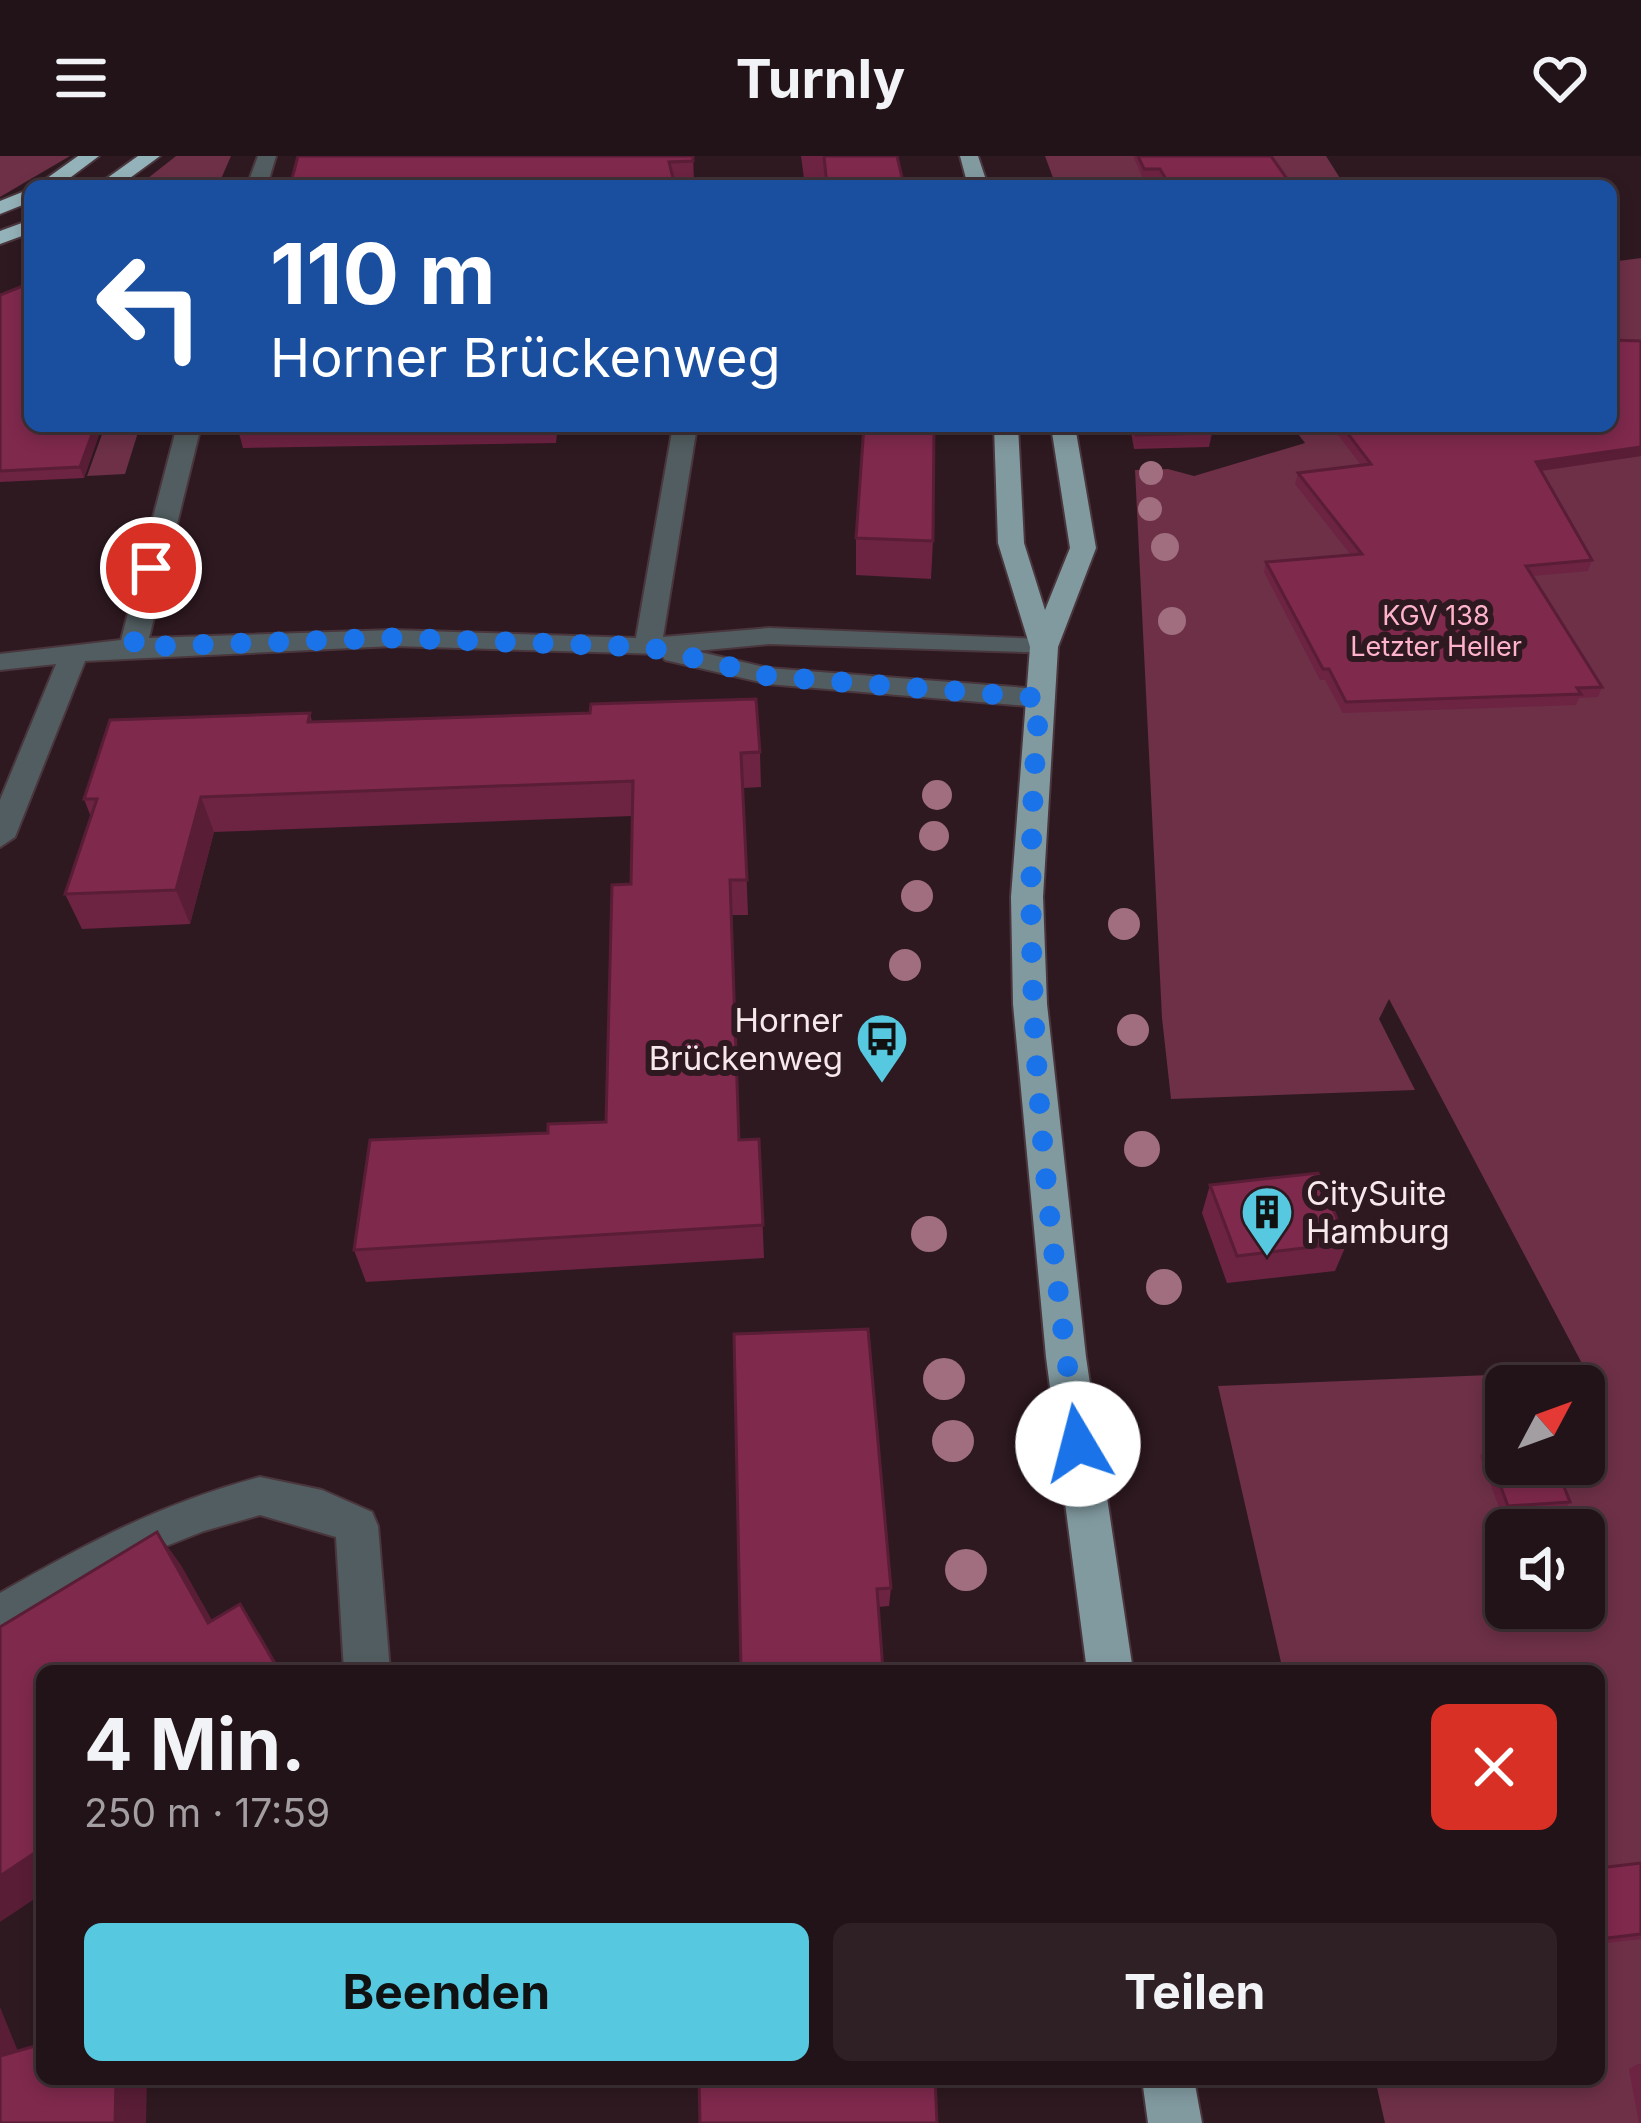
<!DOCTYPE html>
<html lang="de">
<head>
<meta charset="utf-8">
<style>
  :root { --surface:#221318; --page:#2e2025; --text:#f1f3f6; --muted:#a29ea2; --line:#3f3237; --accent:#56c9e1 }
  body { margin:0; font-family:Inter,sans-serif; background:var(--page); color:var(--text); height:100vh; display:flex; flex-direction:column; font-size:45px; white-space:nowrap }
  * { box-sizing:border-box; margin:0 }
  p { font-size:39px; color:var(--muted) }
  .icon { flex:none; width:66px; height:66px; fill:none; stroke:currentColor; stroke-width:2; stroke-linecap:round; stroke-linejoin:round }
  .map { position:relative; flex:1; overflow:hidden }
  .sheet { position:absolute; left:36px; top:1509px; width:1569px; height:420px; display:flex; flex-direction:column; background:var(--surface); border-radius:18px; box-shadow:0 6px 18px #0003,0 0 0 3px var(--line) }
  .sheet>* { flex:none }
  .guide { position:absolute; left:24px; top:24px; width:1593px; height:252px; border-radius:18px; box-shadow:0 6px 18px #0003,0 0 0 3px var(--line); background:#1a4fa0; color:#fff; overflow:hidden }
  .needle { width:78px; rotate:49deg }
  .fabs { position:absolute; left:1485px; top:1209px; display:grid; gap:24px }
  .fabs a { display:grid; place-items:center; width:120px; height:120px; border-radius:18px; background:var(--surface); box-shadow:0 6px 18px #0003,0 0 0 3px var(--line); font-size:60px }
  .pin { position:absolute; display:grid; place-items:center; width:102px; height:102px; color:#fff; margin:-51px; border:6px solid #fff; border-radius:50%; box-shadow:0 3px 12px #0007 }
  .me { position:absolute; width:132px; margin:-66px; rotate:352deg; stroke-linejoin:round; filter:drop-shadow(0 0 9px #0008) }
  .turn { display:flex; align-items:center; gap:42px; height:252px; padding:0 48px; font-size:54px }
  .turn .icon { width:156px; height:156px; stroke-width:2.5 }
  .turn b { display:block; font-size:84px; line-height:102px }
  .round { display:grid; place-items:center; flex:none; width:126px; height:126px; border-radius:18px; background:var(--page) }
  .headline { display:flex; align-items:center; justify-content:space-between; height:204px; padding:0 48px }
  h1 { font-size:72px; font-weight:700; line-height:90px }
  .button { display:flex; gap:24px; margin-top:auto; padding:24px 48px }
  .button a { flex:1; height:138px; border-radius:18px; background:var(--accent); color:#111; font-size:48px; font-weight:700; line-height:138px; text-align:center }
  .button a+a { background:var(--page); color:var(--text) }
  header { display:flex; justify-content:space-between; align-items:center; height:156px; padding:0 48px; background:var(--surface); font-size:54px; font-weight:700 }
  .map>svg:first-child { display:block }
  .green { fill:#6d3047; fill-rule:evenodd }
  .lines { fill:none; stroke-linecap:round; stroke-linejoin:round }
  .minor-casing { stroke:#4a363d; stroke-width:4 }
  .major-casing { stroke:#4a363d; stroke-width:4 }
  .highway-casing { stroke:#4a363d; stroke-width:4 }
  .minor { fill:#515d60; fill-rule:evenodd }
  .major { fill:#819aa0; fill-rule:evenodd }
  .highway { fill:#94b2b9; fill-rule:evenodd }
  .tree { fill:#a06e7e }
  .wall { fill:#6d2342 }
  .shaded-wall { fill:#591d36 }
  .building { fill:#7f294d; stroke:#591d36; stroke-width:3 }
  .route { stroke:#1a73e8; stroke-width:21; stroke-dasharray:0 37.8 }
  .labels { text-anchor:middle; stroke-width:12; stroke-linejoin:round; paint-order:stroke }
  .far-park-label { font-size:27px; fill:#feb3cb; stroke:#2e1920 }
  .poi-label { font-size:33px; fill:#f7e8ec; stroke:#2e1920; text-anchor:end }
</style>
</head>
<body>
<header><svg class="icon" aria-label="menu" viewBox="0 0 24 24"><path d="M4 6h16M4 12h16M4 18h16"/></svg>Turnly<svg class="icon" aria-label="heart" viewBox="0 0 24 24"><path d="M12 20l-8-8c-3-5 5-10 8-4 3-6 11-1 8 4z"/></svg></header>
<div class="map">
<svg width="1641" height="1967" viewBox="0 0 1641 1967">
  <rect width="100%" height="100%" fill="#2e1920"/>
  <path class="green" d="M 0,0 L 70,0 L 0,41 Z
    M 176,0 L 231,0 L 218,30 L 138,30 Z
    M 1045,0 L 1326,0 L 1345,30 L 1056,30 Z
    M 1641,102 L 1641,1967 L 1385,1967 L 1375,1923 L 1599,1923 L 1599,1515 L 1283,1515 L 1218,1230 L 1586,1215 L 1389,843 L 1379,863 L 1415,934 L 1171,943 L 1162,862 L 1135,314 L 1168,313 L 1194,320 L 1305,287 L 1292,270 L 1611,270 L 1611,106 ZM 1506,1230 L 1584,1230 L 1584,1308 L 1506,1308 ZM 1506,1374 L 1584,1374 L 1584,1452 L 1506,1452 Z
    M 105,270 L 140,270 L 125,318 L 87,320 Z"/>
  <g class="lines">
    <g class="minor-casing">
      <path id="minor" d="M 258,0 L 276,0 L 267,30 L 247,30 Z
        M 177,270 L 201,270 L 149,482 L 393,474 L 636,482 L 673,270 L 697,270 L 663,481 L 769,472 L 1044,483 L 1054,485 L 1058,491 L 1054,497 L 769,488 L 696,495 L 768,512 L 1040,533 L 1054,542 L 1040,551 L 768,528 L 665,504 L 661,498 L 393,490 L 85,505 L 15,681 L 0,691 L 0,644 L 56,508 L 0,514 L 0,498 L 121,484 Z
        M 260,1321 L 322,1334 L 372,1356 L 378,1370 L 390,1515 L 344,1515 L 336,1381 L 260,1359 L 204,1375 L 151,1396 L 0,1482 L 0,1437 C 89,1386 160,1348 260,1321 Z"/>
    </g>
    <g class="major-casing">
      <path id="major" d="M 960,0 L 978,0 L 988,30 L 968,30 Z
        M 994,270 L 1018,270 L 1024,387 L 1045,454 L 1070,392 L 1051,270 L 1075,270 L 1096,392 L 1058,491 L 1043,741 L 1047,848 L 1086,1201 L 1133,1515 L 1087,1515 L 1046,1201 L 1013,848 L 1011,741 L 1030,491 L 998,387 Z
        M 1142,1923 L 1194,1923 L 1202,1967 L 1148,1967 Z"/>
    </g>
    <g class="highway-casing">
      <path id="highway" d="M 78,0 L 99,0 L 59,30 L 36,30 Z
        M 138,0 L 160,0 L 119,30 L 96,30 Z
        M 30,33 L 30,46 L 0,58 L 0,45 Z
        M 30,64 L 30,77 L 0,88 L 0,75 Z"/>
    </g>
    <use href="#minor" class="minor"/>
    <use href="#major" class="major"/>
    <use href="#highway" class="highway"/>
  </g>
  <g class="tree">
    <circle cx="1151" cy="317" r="12"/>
    <circle cx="1150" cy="353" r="12"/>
    <circle cx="1165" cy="391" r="14"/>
    <circle cx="1172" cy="465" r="14"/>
    <circle cx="937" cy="639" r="15"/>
    <circle cx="934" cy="680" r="15"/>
    <circle cx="917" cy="740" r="16"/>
    <circle cx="1124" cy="768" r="16"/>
    <circle cx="905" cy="809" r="16"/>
    <circle cx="1133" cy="874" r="16"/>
    <circle cx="1142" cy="993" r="18"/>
    <circle cx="929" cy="1078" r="18"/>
    <circle cx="1164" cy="1131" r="18"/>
    <circle cx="944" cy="1223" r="21"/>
    <circle cx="953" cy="1285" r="21"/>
    <circle cx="966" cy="1414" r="21"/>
  </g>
  <path class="wall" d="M 693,0 L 694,26 L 290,30 Z
    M 801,0 L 897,0 L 904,30 L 805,30 Z
    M 1133,0 L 1271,0 L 1292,30 L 1163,30 L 1159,22 L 1143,22 Z
    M 0,139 L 102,270 L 84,322 L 0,326 Z
    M 1641,185 L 1641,300 L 1541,315 L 1592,404 L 1588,415 L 1532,420 L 1602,531 L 1598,541 L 1579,542 L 1576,549 L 1343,557 L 1325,524 L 1320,524 L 1264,416 L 1266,406 L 1351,399 L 1295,328 L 1298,317 L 1361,309 L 1331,270 L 1611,270 Z
    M 237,270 L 643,270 L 641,275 L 557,277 L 556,287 L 243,292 Z
    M 1130,270 L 1209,270 L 1212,277 L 1209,291 L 1134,293 Z
    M 856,382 L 933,385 L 931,423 L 856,419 Z
    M 310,557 L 312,566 L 760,596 L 761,631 L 743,632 L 748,759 L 732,759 L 739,984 L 759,983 L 764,1102 L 366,1126 L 354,1094 L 548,977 L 606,966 L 631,728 L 632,660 L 214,676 L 190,768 L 82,773 L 65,738 L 91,661 L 84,643 Z
    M 1210,1029 L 1347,1087 L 1335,1115 L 1227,1127 L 1202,1057 Z
    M 734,1178 L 891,1432 L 889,1450 L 878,1451 Z
    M 1486,1291 L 1570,1346 L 1563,1355 L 1502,1359 L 1480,1300 Z
    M 1506,1397 L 1506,1417 L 1500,1405 Z
    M 1584,1418 L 1598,1447 L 1591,1455 L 1527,1465 L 1521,1452 L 1584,1452 Z
    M 1641,1707 L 1641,1783 L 1599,1788 L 1599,1712 Z
    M 1638,1908 L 1641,1908 L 1641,1967 L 1639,1967 L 1629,1913 Z"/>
  <path class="shaded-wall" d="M 95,270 L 102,270 L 84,322 L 80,311 Z
    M 1641,291 L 1641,300 L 1533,316 L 1536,306 Z
    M 201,641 L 214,676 L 190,768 L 176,734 Z
    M 157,1376 L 181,1409 L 231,1498 L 208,1467 Z
    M 240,1448 L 261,1480 L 281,1515 L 279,1515 Z
    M 42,1692 L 42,1738 L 0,1766 L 0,1720 Z
    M 0,1851 L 28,1920 L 0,1905 Z
    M 116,1923 L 147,1923 L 146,1967 L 115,1967 Z"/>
  <path class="building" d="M 298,0 L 693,0 L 693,5 L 669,6 L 675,30 L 290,30 Z
    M 824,0 L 897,0 L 904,30 L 827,30 Z
    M 1138,0 L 1271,0 L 1292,30 L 1170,30 L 1160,13 L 1144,13 Z
    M 30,127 L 30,270 L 95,270 L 80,311 L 0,315 L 0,139 Z
    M 1611,184 L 1641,185 L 1641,291 L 1536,306 L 1592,404 L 1526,410 L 1602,531 L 1577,532 L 1581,538 L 1346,546 L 1329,513 L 1323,513 L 1266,406 L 1362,398 L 1298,317 L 1371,308 L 1342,270 L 1611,270 Z
    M 864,270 L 934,270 L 933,385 L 856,382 Z
    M 1134,270 L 1209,270 L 1212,277 L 1136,279 Z
    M 756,543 L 760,596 L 741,597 L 747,724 L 730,724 L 739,984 L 759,983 L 763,1069 L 354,1094 L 370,984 L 548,977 L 548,968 L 606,966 L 612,729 L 631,728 L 633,625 L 201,641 L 176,734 L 65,738 L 97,643 L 84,643 L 110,564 L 310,557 L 308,566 L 380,564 L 590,557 L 591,548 Z
    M 1318,1017 L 1347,1087 L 1237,1100 L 1210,1029 Z
    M 868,1173 L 891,1432 L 877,1433 L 883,1515 L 741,1515 L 734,1178 Z
    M 1506,1289 L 1506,1308 L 1555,1308 L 1570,1346 L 1508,1350 L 1486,1291 Z
    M 157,1376 L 208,1467 L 240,1448 L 279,1515 L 42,1515 L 42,1692 L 0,1720 L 0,1471 Z
    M 1584,1418 L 1598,1447 L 1584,1449 Z
    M 1532,1452 L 1566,1452 L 1534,1457 Z
    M 1641,1707 L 1641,1778 L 1599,1783 L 1599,1712 Z
    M 42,1888 L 42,1923 L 116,1923 L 115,1967 L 0,1967 L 0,1900 Z
    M 699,1923 L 935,1923 L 937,1967 L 700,1967 Z"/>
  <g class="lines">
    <path class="route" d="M 151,412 L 133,491 L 393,482 L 648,491 L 768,520 L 1040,542 C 1016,793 1044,1040 1078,1288"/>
  </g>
  <defs>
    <g id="bus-pin" transform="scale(2.7)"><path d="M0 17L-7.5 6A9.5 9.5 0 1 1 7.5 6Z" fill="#56c9e1" stroke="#2e1920"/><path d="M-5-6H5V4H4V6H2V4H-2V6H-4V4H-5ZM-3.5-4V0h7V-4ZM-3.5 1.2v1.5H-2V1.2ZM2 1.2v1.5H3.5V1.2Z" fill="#111"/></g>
    <g id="building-pin" transform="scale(2.7)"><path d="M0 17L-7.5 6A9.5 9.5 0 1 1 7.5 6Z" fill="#56c9e1" stroke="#2e1920"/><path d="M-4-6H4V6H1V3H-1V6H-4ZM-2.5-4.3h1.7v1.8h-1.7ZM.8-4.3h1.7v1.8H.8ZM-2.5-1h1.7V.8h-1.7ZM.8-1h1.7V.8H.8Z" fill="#111"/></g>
  </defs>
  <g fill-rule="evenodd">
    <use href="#bus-pin" x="882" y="883"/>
    <use href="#building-pin" x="1267" y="1056"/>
  </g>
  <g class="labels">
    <g class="far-park-label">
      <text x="1436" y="469">KGV 138<tspan x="1436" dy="31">Letzter Heller</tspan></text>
    </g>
    <g class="poi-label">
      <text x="843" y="876">Horner<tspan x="843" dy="38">Brückenweg</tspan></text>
      <text x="1306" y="1049" text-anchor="start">CitySuite<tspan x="1306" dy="38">Hamburg</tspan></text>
    </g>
  </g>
</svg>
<div class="fabs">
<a><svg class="needle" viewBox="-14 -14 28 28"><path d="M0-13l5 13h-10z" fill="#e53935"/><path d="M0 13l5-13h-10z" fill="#a29ea2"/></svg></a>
<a><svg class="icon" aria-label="sound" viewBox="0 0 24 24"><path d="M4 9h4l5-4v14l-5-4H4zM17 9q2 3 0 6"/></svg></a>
</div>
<div class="pin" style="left:151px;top:412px;background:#d93025"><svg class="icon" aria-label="arrive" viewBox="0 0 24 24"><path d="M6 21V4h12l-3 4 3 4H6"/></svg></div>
<svg class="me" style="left:1078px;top:1288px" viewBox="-20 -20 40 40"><circle r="19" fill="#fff"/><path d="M0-13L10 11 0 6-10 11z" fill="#1a73e8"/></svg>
<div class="guide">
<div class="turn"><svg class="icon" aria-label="left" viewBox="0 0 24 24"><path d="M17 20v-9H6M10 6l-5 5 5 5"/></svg><div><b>110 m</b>Horner Brückenweg</div></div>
</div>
<section class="sheet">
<div class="headline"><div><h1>4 Min.</h1><p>250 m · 17:59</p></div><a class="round" style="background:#d93025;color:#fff"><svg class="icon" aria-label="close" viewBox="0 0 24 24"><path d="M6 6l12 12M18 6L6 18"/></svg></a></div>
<div class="button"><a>Beenden</a><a>Teilen</a></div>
</section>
</div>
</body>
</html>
